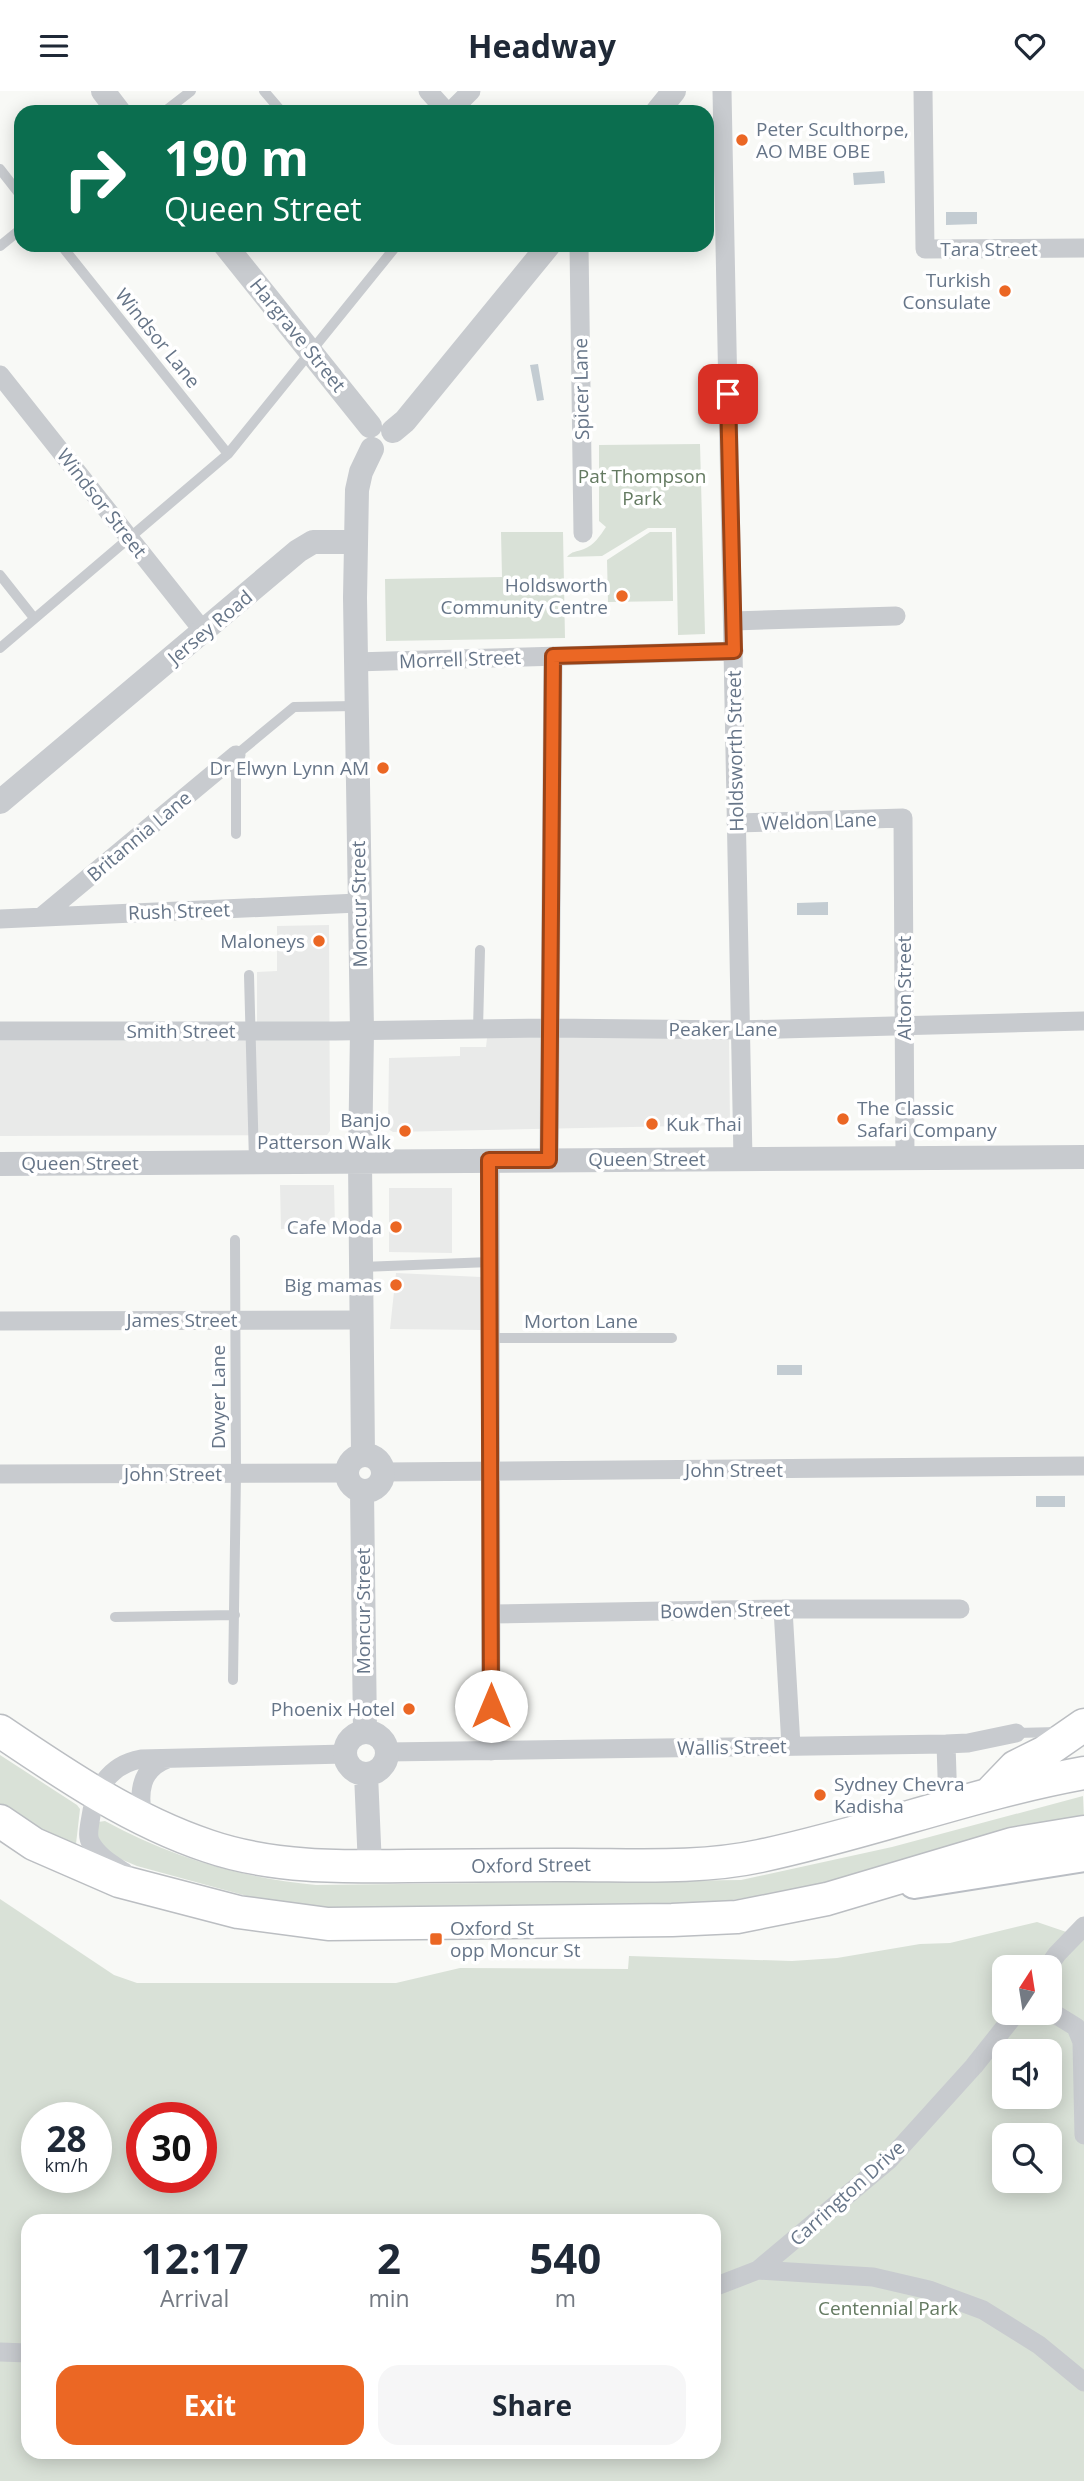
<!DOCTYPE html>
<html lang="en">
<head>
<meta charset="utf-8">
<style>
  :root { --surface:#fff; --page:#f6f6f7; --text:#1f2937; --muted:#747a83; --accent:#eb6724 }
  body { margin:0; font-family:"Open Sans",sans-serif; background:var(--page); color:var(--text); height:100vh; display:flex; flex-direction:column; font-size:26px; white-space:nowrap }
  * { box-sizing:border-box; margin:0 }
  p { font-size:23px; color:var(--muted) }
  .icon { flex:none; width:38px; height:38px; fill:none; stroke:currentColor; stroke-width:2; stroke-linecap:round; stroke-linejoin:round }
  .map { position:relative; flex:1; overflow:hidden }
  .details { position:absolute; left:21px; top:2123px; width:700px; height:245px; display:flex; flex-direction:column; background:var(--surface); border-radius:21px; box-shadow:0 4px 18px #0003 }
  .details>* { flex:none }
  .banner { position:absolute; left:14px; top:14px; width:700px; height:147px; border-radius:21px; box-shadow:0 4px 18px #0003; background:#0b6e4f; color:#fff; overflow:hidden }
  .needle { width:46px; rotate:12deg }
  .tools { position:absolute; left:992px; top:1864px; display:grid; gap:14px }
  .tools a { display:grid; place-items:center; width:70px; height:70px; border-radius:14px; background:var(--surface); box-shadow:0 4px 18px #0003; font-size:35px }
  .speed { position:absolute; left:21px; top:2011px; display:flex; gap:14px; font-size:35px; font-weight:700; text-align:center }
  .speed>* { display:grid; place-content:center; width:91px; height:91px; border-radius:50%; background:var(--surface); box-shadow:0 4px 18px #0003; line-height:1 }
  .speed small { font-size:18px; font-weight:400 }
  .speed .limit { border:10px solid #d22; background:#fff; color:#111 }
  .pin { position:absolute; display:grid; place-items:center; width:60px; height:60px; color:#fff; margin:-30px; border-radius:14px; box-shadow:0 4px 10px #0006 }
  .me { position:absolute; width:77px; margin:-38px; rotate:0deg; stroke-linejoin:round; filter:drop-shadow(0 0 5px #0008) }
  .turn { display:flex; align-items:center; gap:24px; height:147px; padding:0 35px; font-size:32px }
  .turn .icon { width:91px; height:91px; stroke-width:2.5 }
  .turn b { display:block; font-size:49px; line-height:60px }
  .eta { display:flex; justify-content:space-evenly; align-items:center; height:119px; text-align:center }
  .eta b { font-size:42px; font-weight:700; line-height:49px }
  .primary-button { display:flex; gap:14px; margin-top:auto; padding:14px 35px }
  .primary-button a { flex:1; height:80px; border-radius:21px; background:var(--accent); color:#fff; font-size:28px; font-weight:700; line-height:80px; text-align:center }
  .primary-button a+a { background:var(--page); color:var(--text) }
  header { display:flex; justify-content:space-between; align-items:center; height:91px; padding:0 35px; background:var(--surface); font-size:32px; font-weight:700 }
  .map>svg:first-child { display:block }
  .built { fill:#e9eae9 }
  .green { fill:#d9e1d7; fill-rule:evenodd }
  .water { fill:#c3ccd2 }
  .lines { fill:none; stroke-linecap:round; stroke-linejoin:round }
  .secondary-casing { stroke:#babec4; stroke-width:32 }
  .primary-casing { stroke:#bbbec2; stroke-width:35 }
  .service { stroke:#c8cbcf; stroke-width:10 }
  .minor { stroke:#c8cbcf; stroke-width:19 }
  .tertiary { stroke:#c8cbcf; stroke-width:24 }
  .secondary { stroke:#fff; stroke-width:28 }
  .primary { stroke:#fff; stroke-width:32 }
  .route-casing { stroke:#994317; stroke-width:18 }
  .route { stroke:#eb6724; stroke-width:12 }
  .poi-dot { fill:#eb6724; stroke:#fff; stroke-width:2.5 }
  .labels { text-anchor:middle; stroke-width:7; stroke-linejoin:round; paint-order:stroke }
  .poi-label { font-size:19px; fill:#667588; stroke:#fff; text-anchor:end }
  .street-label { font-size:19px; fill:#667588; stroke:#fff }
  .park-label { font-size:19px; fill:#647a61; stroke:#fff }
</style>
</head>
<body>
<header><svg class="icon" aria-label="menu" viewBox="0 0 24 24"><path d="M4 6h16M4 12h16M4 18h16"/></svg>Headway<svg class="icon" aria-label="heart" viewBox="0 0 24 24"><path d="M12 20l-8-8c-3-5 5-10 8-4 3-6 11-1 8 4z"/></svg></header>
<div class="map">
<svg width="1084" height="2390" viewBox="0 0 1084 2390">
  <rect width="100%" height="100%" fill="#f8f9f6"/>
  <path class="built" d="M 329,834 L 330,1040 L 327,1044 L 0,1045 L 0,950 L 257,949 L 257,881 L 277,880 L 277,835 Z
    M 729,944 L 730,1034 L 393,1041 L 388,1038 L 389,967 L 460,965 L 460,956 L 486,956 L 487,947 Z
    M 280,1094 L 334,1094 L 335,1136 L 281,1138 Z
    M 389,1097 L 452,1097 L 452,1162 L 389,1161 Z
    M 396,1182 L 481,1186 L 482,1239 L 390,1238 Z"/>
  <path class="green" d="M 700,353 L 705,543 L 678,544 L 676,437 L 648,437 L 602,465 L 567,466 C 572,460 576,461 584,458 C 594,454 600,445 606,436 L 599,430 L 599,354 Z
    M 501,441 L 563,441 L 565,547 L 386,550 L 385,488 L 502,486 Z
    M 650,441 L 672,441 L 673,510 L 608,511 L 607,469 Z
    M 0,1664 L 77,1714 L 80,1718 L 76,1753 L 48,1744 L 0,1715 Z
    M 1083,1705 L 1084,1728 L 840,1791 L 684,1817 L 316,1819 L 291,1817 L 137,1775 L 111,1764 L 95,1746 L 98,1731 L 105,1730 C 171,1766 241,1787 316,1794 L 741,1789 L 892,1756 Z
    M 0,1808 L 114,1884 L 137,1892 L 396,1892 L 460,1877 L 628,1878 L 629,1865 L 792,1870 L 837,1867 L 920,1853 L 950,1852 L 1037,1831 L 1084,1847 L 1084,2390 L 0,2390 ZM 1004,1876 L 1050,1876 L 1050,1922 L 1004,1922 ZM 1004,1960 L 1050,1960 L 1050,2006 L 1004,2006 ZM 37,2026 L 96,2026 L 96,2086 L 37,2086 ZM 142,2026 L 201,2026 L 201,2086 L 142,2086 ZM 1004,2044 L 1050,2044 L 1050,2090 L 1004,2090 ZM 28,2130 L 714,2130 L 714,2361 L 28,2361 Z"/>
  <path class="water" d="M 884,80 L 885,92 L 854,94 L 853,82 Z
    M 946,121 L 977,121 L 977,133 L 946,134 Z
    M 538,273 L 544,309 L 537,310 L 530,274 Z
    M 828,811 L 828,824 L 797,824 L 797,812 Z
    M 777,1274 L 802,1274 L 802,1284 L 777,1284 Z
    M 1036,1405 L 1065,1405 L 1065,1416 L 1036,1416 Z"/>
  <g class="lines">
    <g class="secondary-casing">
      <path id="secondary" d="M 914,1793 L 1084,1766"/>
    </g>
    <g class="primary-casing">
      <path id="primary" d="M 0,1640 C 65,1684 133,1730 208,1755 C 272,1777 342,1776 409,1775 C 459,1775 508,1774 557,1774 C 622,1773 696,1779 760,1765 C 869,1742 974,1702 1084,1682
        M 991,1701 L 1015,1676 L 1045,1661 L 1084,1634
        M 0,1730 L 34,1753 L 119,1790 L 238,1821 L 328,1833 L 672,1829 L 737,1826 L 827,1808 L 1012,1753 L 1084,1741"/>
    </g>
    <path class="service" d="M 264,0 L 282,21
      M 164,21 L 191,0
      M 0,78 L 21,105
      M 61,154 L 228,363
      M 0,155 L 21,138
      M 0,484 L 34,527
      M 0,557 L 228,363 L 397,154
      M 236,743 L 236,664 L 294,616 L 355,615
      M 249,884 L 254,1070
      M 478,938 L 480,859
      M 362,1176 L 490,1171
      M 490,1247 L 672,1247
      M 115,1526 L 235,1524
      M 233,1589 L 236,1383 L 235,1149
      M 1016,1642 L 1058,1641"/>
    <path class="minor" d="M 428,0 L 447,21
      M 722,0 L 743,1068
      M 923,0 L 925,158 L 1084,157
      M 450,21 L 471,0
      M 579,154 L 583,442
      M 0,284 L 204,541
      M 733,530 L 896,525
      M 355,571 L 734,560
      M 736,732 L 903,727 L 905,1066
      M 41,826 L 236,664
      M 0,828 L 358,812
      M 0,940 L 335,940 L 550,937 L 739,939 L 1084,930
      M 490,1069 L 491,1660
      M 549,1069 L 553,565
      M 0,1230 L 363,1229
      M 383,1381 L 1084,1375
      M 0,1383 L 347,1382
      M 783,1518 L 791,1655
      M 491,1523 L 783,1518 L 960,1518
      M 946,1653 L 948,1714
      M 387,1661 L 946,1653 L 968,1652 L 1016,1642
      M 143,1727 C 138,1702 140,1678 167,1668
      M 124,1781 C 112,1773 98,1765 91,1752 C 87,1746 89,1738 90,1731 C 94,1700 108,1674 141,1668 L 345,1663
      M 1048,1876 L 1057,1863 L 1084,1835
      M 1050,1920 L 1076,1936 L 1082,1951 L 1084,2044
      M 758,2179 L 873,2186 L 929,2199 L 983,2219 L 1039,2254 L 1084,2291
      M 714,2196 L 758,2179 L 889,2069 L 974,1975 L 1016,1922
      M 0,2261 L 28,2262"/>
    <path class="tertiary" d="M 103,0 L 119,21
      M 657,21 L 674,0
      M 225,154 L 370,335
      M 393,340 L 405,330 L 549,154
      M 0,711 L 298,460 L 313,451 L 356,451
      M 0,1073 L 1084,1066
      M347 1382a18 18 0 1 1 36 0a18 18 0 1 1-36 0Z
      M 363,1364 L 360,1070 L 362,940 L 355,507 L 357,399 L 361,381 L 372,358
      M 362,1400 L 365,1641
      M345 1662a21 21 0 1 1 42 0a21 21 0 1 1-42 0Z
      M 366,1683 L 370,1776"/>
    <use href="#secondary" class="secondary"/>
    <use href="#primary" class="primary"/>
  </g>
  <g class="lines">
    <g class="route-casing">
      <path id="route" d="M 491,1615 L 489,1069 L 549,1069 L 553,565 L 734,560 L 728,303"/>
    </g>
    <use href="#route" class="route"/>
  </g>
  <g class="poi-dot">
    <circle cx="742" cy="49" r="7"/>
    <circle cx="1005" cy="200" r="7"/>
    <circle cx="622" cy="505" r="7"/>
    <circle cx="383" cy="677" r="7"/>
    <circle cx="319" cy="850" r="7"/>
    <circle cx="843" cy="1028" r="7"/>
    <circle cx="652" cy="1033" r="7"/>
    <circle cx="405" cy="1040" r="7"/>
    <circle cx="396" cy="1136" r="7"/>
    <circle cx="396" cy="1194" r="7"/>
    <circle cx="409" cy="1618" r="7"/>
    <circle cx="820" cy="1704" r="7"/>
    <rect x="429" y="1841" width="14" height="14" rx="3.5"/>
  </g>
  <g class="labels">
    <g class="poi-label">
      <text x="756" y="45" text-anchor="start">Peter Sculthorpe,<tspan x="756" dy="22">AO MBE OBE</tspan></text>
      <text x="991" y="196">Turkish<tspan x="991" dy="22">Consulate</tspan></text>
      <text x="608" y="501">Holdsworth<tspan x="608" dy="22">Community Centre</tspan></text>
      <text x="369" y="684">Dr Elwyn Lynn AM</text>
      <text x="305" y="857">Maloneys</text>
      <text x="857" y="1024" text-anchor="start">The Classic<tspan x="857" dy="22">Safari Company</tspan></text>
      <text x="391" y="1036">Banjo<tspan x="391" dy="22">Patterson Walk</tspan></text>
      <text x="666" y="1040" text-anchor="start">Kuk Thai</text>
      <text x="382" y="1143">Cafe Moda</text>
      <text x="382" y="1201">Big mamas</text>
      <text x="395" y="1625">Phoenix Hotel</text>
      <text x="834" y="1700" text-anchor="start">Sydney Chevra<tspan x="834" dy="22">Kadisha</tspan></text>
      <text x="450" y="1844" text-anchor="start">Oxford St<tspan x="450" dy="22">opp Moncur St</tspan></text>
    </g>
    <g class="street-label">
      <text x="989" y="165">Tara Street</text>
      <text transform="translate(298 244) rotate(51)" y="7">Hargrave Street</text>
      <text transform="translate(158 247) rotate(51)" y="7">Windsor Lane</text>
      <text transform="translate(581 298) rotate(-91)" y="7">Spicer Lane</text>
      <text transform="translate(102 412) rotate(52)" y="7">Windsor Street</text>
      <text transform="translate(210 536) rotate(-40)" y="7">Jersey Road</text>
      <text transform="translate(460 568) rotate(-2)" y="7">Morrell Street</text>
      <text transform="translate(735 660) rotate(-91)" y="7">Holdsworth Street</text>
      <text transform="translate(819 730) rotate(-2)" y="7">Weldon Lane</text>
      <text transform="translate(139 745) rotate(-40)" y="7">Britannia Lane</text>
      <text transform="translate(359 813) rotate(-91)" y="7">Moncur Street</text>
      <text transform="translate(179 820) rotate(-2)" y="7">Rush Street</text>
      <text transform="translate(904 897) rotate(-90)" y="7">Alton Street</text>
      <text x="723" y="945">Peaker Lane</text>
      <text x="181" y="947">Smith Street</text>
      <text x="647" y="1075">Queen Street</text>
      <text x="80" y="1079">Queen Street</text>
      <text x="182" y="1236">James Street</text>
      <text x="581" y="1237">Morton Lane</text>
      <text transform="translate(218 1306) rotate(-90)" y="7">Dwyer Lane</text>
      <text x="734" y="1386">John Street</text>
      <text x="173" y="1390">John Street</text>
      <text transform="translate(725 1519) rotate(-1)" y="7">Bowden Street</text>
      <text transform="translate(363 1520) rotate(-90)" y="7">Moncur Street</text>
      <text transform="translate(732 1656) rotate(-1)" y="7">Wallis Street</text>
      <text transform="translate(531 1774) rotate(-1)" y="7">Oxford Street</text>
      <text transform="translate(847 2102) rotate(-42)" y="7">Carrington Drive</text>
    </g>
    <g class="park-label">
      <text x="642" y="392">Pat Thompson<tspan x="642" dy="22">Park</tspan></text>
      <text x="888" y="2224">Centennial Park</text>
    </g>
  </g>
</svg>
<div class="tools">
<a><svg class="needle" viewBox="-14 -14 28 28"><path d="M0-13l5 13h-10z" fill="#e53935"/><path d="M0 13l5-13h-10z" fill="#747a83"/></svg></a>
<a><svg class="icon" aria-label="sound" viewBox="0 0 24 24"><path d="M4 9h4l5-4v14l-5-4H4zM17 9q2 3 0 6"/></svg></a>
<a><svg class="icon" aria-label="search" viewBox="0 0 24 24"><circle cx="10" cy="10" r="6"/><path d="M15 15l6 6"/></svg></a>
</div>
<div class="speed"><div>28<small>km/h</small></div><div class="limit">30</div></div>
<div class="pin" style="left:728px;top:303px;background:#d93025"><svg class="icon" aria-label="arrive" viewBox="0 0 24 24"><path d="M6 21V4h12l-3 4 3 4H6"/></svg></div>
<svg class="me" style="left:491px;top:1615px" viewBox="-20 -20 40 40"><circle r="19" fill="#fff"/><path d="M0-13L10 11 0 6-10 11z" fill="#eb6724"/></svg>
<div class="banner">
<div class="turn"><svg class="icon" aria-label="right" viewBox="0 0 24 24"><path d="M7 20v-9h11M14 6l5 5-5 5"/></svg><div><b>190 m</b>Queen Street</div></div>
</div>
<section class="details">
<div class="eta">
<div><b>12:17</b><p>Arrival</p></div>
<div><b>2</b><p>min</p></div>
<div><b>540</b><p>m</p></div>
</div>
<div class="primary-button"><a>Exit</a><a>Share</a></div>
</section>
</div>
</body>
</html>
